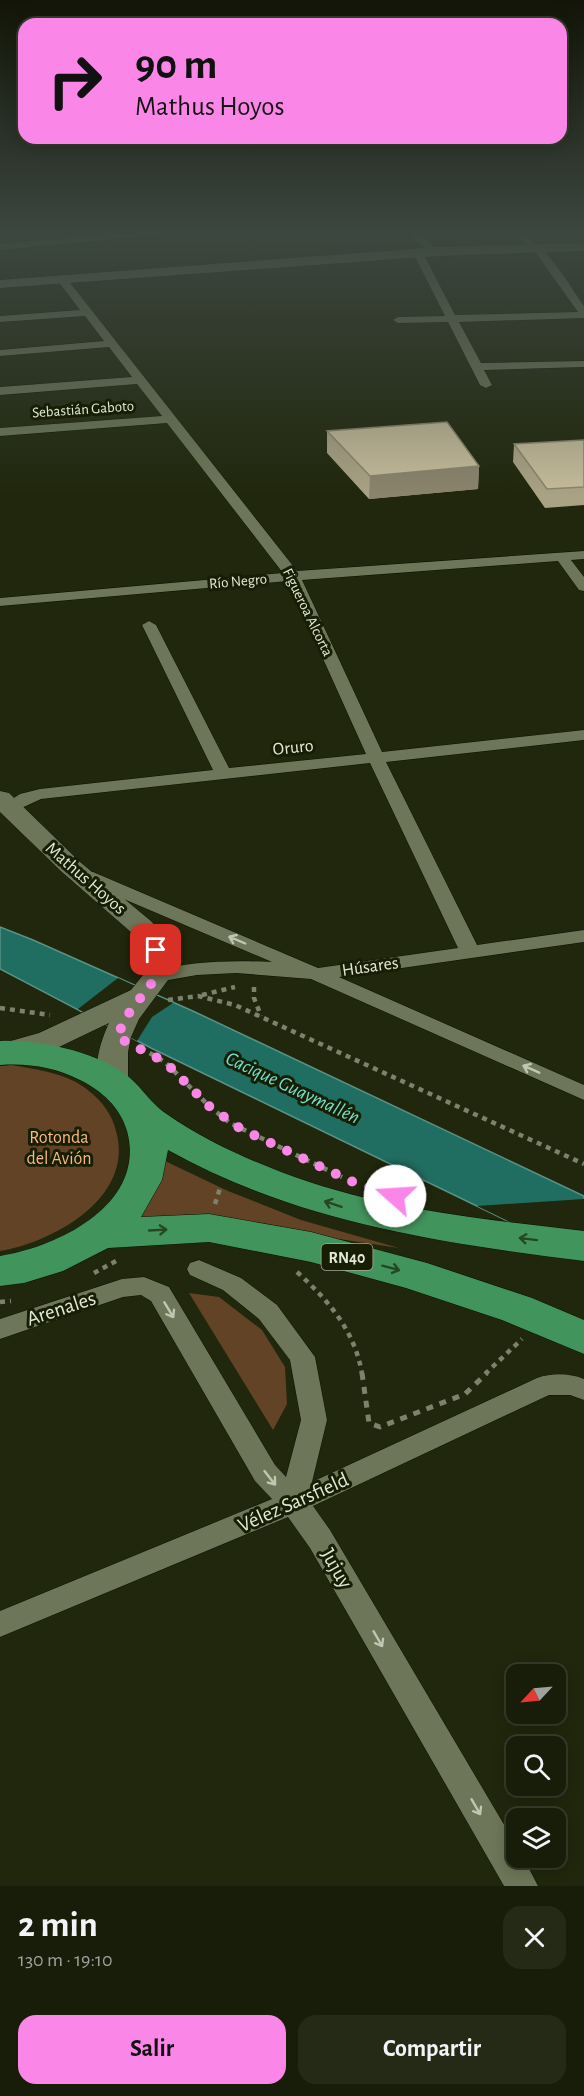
<!DOCTYPE html>
<html lang="es">
<head>
<meta charset="utf-8">
<style>
  :root { --surface:#181d09; --page:#252a17; --text:#f1f3f6; --muted:#9fa29c; --line:#363b2a; --accent:#fa87e8 }
  body { margin:0; font-family:"Alegreya Sans",sans-serif; background:var(--page); color:var(--text); height:100vh; display:flex; flex-direction:column; font-size:22px; white-space:nowrap }
  * { box-sizing:border-box; margin:0 }
  p { font-size:20px; color:var(--muted) }
  .icon { flex:none; width:33px; height:33px; fill:none; stroke:currentColor; stroke-width:2; stroke-linecap:round; stroke-linejoin:round }
  .map { position:relative; height:1886px; overflow:hidden }
  .sheet { display:flex; flex-direction:column; background:var(--surface); flex:1 }
  .sheet>* { flex:none }
  .banner { position:absolute; left:18px; top:18px; width:549px; height:126px; border-radius:18px; box-shadow:0 3px 15px #0003,0 0 0 2px var(--line); background:#fa87e8; color:#111; overflow:hidden }
  .needle { width:39px; rotate:244deg }
  .fabs { position:absolute; left:506px; top:1664px; display:grid; gap:12px }
  .fabs a { display:grid; place-items:center; width:60px; height:60px; border-radius:12px; background:var(--surface); box-shadow:0 3px 15px #0003,0 0 0 2px var(--line); font-size:30px }
  .pin { position:absolute; display:grid; place-items:center; width:51px; height:51px; color:#fff; margin:-26px; border-radius:12px; box-shadow:0 3px 9px #0006 }
  .me { position:absolute; width:66px; margin:-33px; rotate:289deg; stroke-linejoin:round; filter:drop-shadow(0 0 4px #0008) }
  .turn { display:flex; align-items:center; gap:21px; height:126px; padding:0 18px; font-size:27px }
  .turn .icon { width:78px; height:78px; stroke-width:2.5 }
  .turn b { display:block; font-size:42px; line-height:51px }
  .round { display:grid; place-items:center; flex:none; width:63px; height:63px; border-radius:18px; background:var(--page) }
  .head { display:flex; align-items:center; justify-content:space-between; height:102px; padding:0 18px }
  h1 { font-size:36px; font-weight:700; line-height:45px }
  .button { display:flex; gap:12px; margin-top:auto; padding:12px 18px }
  .button a { flex:1; height:69px; border-radius:18px; background:var(--accent); color:#111; font-size:24px; font-weight:700; line-height:69px; text-align:center }
  .button a+a { background:var(--page); color:var(--text) }
  .map>svg:first-child { display:block }
  .green { fill:#634325 }
  .water { fill:#206d62; stroke:#5a9285; stroke-width:1.5 }
  .pier { fill:#20270c }
  .lines { fill:none; stroke-linecap:round; stroke-linejoin:round }
  .street-casing { stroke:#0a1000; stroke-width:1 }
  .secondary-casing { stroke:#0a1000; stroke-width:1 }
  .highway-casing { stroke:#0a1000; stroke-width:1 }
  .path-far1 { stroke:#7c836c; stroke-width:4.5; stroke-dasharray:5 5; stroke-linecap:butt }
  .path { stroke:#7c836c; stroke-width:5; stroke-dasharray:7 7; stroke-linecap:butt }
  .street { fill:#6d7658; fill-rule:evenodd }
  .secondary { fill:#6d7658; fill-rule:evenodd }
  .highway { fill:#42945d; fill-rule:evenodd }
  .wall { fill:#aaa285 }
  .shaded-wall { fill:#8b846c }
  .building { fill:#c6bc9b; stroke:#8b846c; stroke-width:1.5 }
  .oneway { stroke:#c0c6b2 }
  .oneway2 { stroke:#264723 }
  .route { stroke:#fa87e8; stroke-width:10; stroke-dasharray:0 18 }
  .labels { text-anchor:middle; stroke-width:6; stroke-linejoin:round; paint-order:stroke }
  .far-street-label { font-size:15px; fill:#e3e9d8; stroke:#171e04 }
  .shield { fill:#171e04; stroke:#a6ac98; stroke-width:1.5 }
  .shield-label { font-size:16px; font-weight:bold; fill:#e3e9d8 }
  .street-label { font-size:18px; fill:#e3e9d8; stroke:#171e04 }
  .park-label { font-size:18px; fill:#f9b97f; stroke:#171e04 }
  .water-label { font-size:20px; font-style:italic; fill:#71e0ce; stroke:#171e04 }
  .near-street-label { font-size:21px; fill:#e3e9d8; stroke:#171e04 }
</style>
</head>
<body>
<div class="map">
<svg width="584" height="1886" viewBox="0 0 584 1886">
  <rect width="100%" height="100%" fill="#20270c"/>
  <path class="green" d="M 12,1065 C 38,1070 68,1073 89,1091 C 103,1102 112,1115 116,1131 C 135,1197 54,1242 0,1251 L 0,1066 Z
    M 165,1161 L 228,1191 L 301,1220 L 399,1248 L 212,1220 L 133,1221 C 149,1203 161,1185 165,1161 Z
    M 189,1293 L 219,1297 L 262,1330 L 285,1367 L 287,1404 L 273,1430 Z"/>
  <path class="water" d="M 0,927 L 33,940 L 195,1012 L 584,1196 L 584,1258 L 151,1048 L 0,969 Z"/>
  <path class="pier" d="M 118,978 L 173,1003 L 152,1017 L 137,1041 L 78,1009 Z
    M 584,1199 L 584,1258 L 477,1206 Z"/>
  <g class="lines">
    <g class="street-casing">
      <path id="street" d="M 127,232 L 162,232 L 157,235 L 0,250 L 0,244 Z
        M 406,232 L 417,232 L 438,250 L 430,252 Z
        M 509,232 C 540,232 567,282 584,306 L 584,318 L 459,322 L 481,363 L 584,361 L 584,367 L 484,370 L 492,385 L 486,388 L 480,385 L 448,322 L 398,323 L 393,320 L 398,317 L 445,316 L 412,251 L 417,248 L 422,251 L 455,315 L 578,312 L 533,249 Z
        M 59,279 L 67,279 L 297,571 L 584,551 L 584,559 L 571,560 L 584,577 L 584,591 L 579,590 L 558,561 L 302,580 L 382,752 L 584,730 L 584,740 L 386,762 L 477,945 L 584,930 L 584,942 L 339,977 L 584,1085 L 584,1100 L 311,979 L 236,973 L 197,975 L 157,982 L 150,980 L 147,976 L 150,972 C 190,961 231,960 272,962 L 79,880 L 77,876 L 79,872 L 93,872 L 318,968 L 458,948 L 370,763 L 41,799 L 15,811 L 3,811 L 0,807 L 20,794 L 40,789 L 213,770 L 142,625 L 149,621 L 156,625 L 229,768 L 366,754 L 288,581 L 0,606 L 0,598 L 283,573 L 167,423 L 0,436 L 0,428 L 162,416 L 137,384 L 0,395 L 0,387 L 132,377 L 109,347 L 0,356 L 0,350 L 104,341 L 85,316 L 0,322 L 0,316 L 80,310 L 58,281 Z
        M 199,1260 L 241,1278 L 277,1305 L 315,1357 L 327,1420 L 312,1482 L 537,1378 C 552,1373 569,1373 584,1379 L 584,1400 L 570,1395 L 549,1395 L 313,1506 L 330,1530 L 516,1845 L 516,1857 L 523,1857 L 538,1886 L 504,1886 L 310,1548 L 288,1517 L 0,1637 L 0,1611 L 272,1499 L 255,1481 L 151,1301 L 141,1295 L 123,1297 L 0,1339 L 0,1319 L 122,1279 L 144,1277 L 169,1287 L 275,1465 L 286,1477 L 301,1420 L 290,1360 L 259,1319 L 223,1290 L 190,1275 L 187,1269 L 190,1263 Z"/>
    </g>
    <g class="secondary-casing">
      <path id="secondary" d="M 584,243 L 584,251 L 438,256 L 0,288 L 0,280 L 438,247 Z
        M 0,791 L 9,793 L 80,862 L 152,922 L 170,950 L 171,976 L 139,1019 L 131,1037 L 128,1052 L 128,1083 L 124,1090 L 113,1093 L 102,1090 C 91,1071 100,1042 109,1023 L 59,1047 L 6,1061 L 0,1060 L 0,1044 L 39,1033 L 131,990 L 143,975 L 142,950 L 132,933 L 62,872 L 0,812 Z"/>
    </g>
    <g class="highway-casing">
      <path id="highway" d="M 0,1041 C 38,1039 99,1052 129,1077 C 143,1089 152,1105 168,1115 C 203,1139 242,1157 281,1172 C 377,1209 483,1219 584,1231 L 584,1261 C 440,1243 297,1222 168,1150 L 162,1180 L 141,1217 L 209,1214 L 311,1232 L 427,1263 L 532,1298 L 584,1320 L 584,1354 L 502,1320 L 406,1288 L 311,1262 L 209,1242 L 108,1248 L 63,1271 L 24,1283 L 0,1286 L 0,1256 C 58,1247 147,1204 127,1131 C 120,1107 102,1091 80,1080 C 55,1067 28,1063 0,1065 Z"/>
    </g>
    <path class="path-far1" d="M 254,987 L 254,998 L 261,1016
      M 202,995 L 235,987
      M 168,1000 L 198,996 L 235,1005 L 584,1164
      M 0,1008 L 50,1015
      M 141,1048 L 165,1062 L 209,1106 L 230,1123 L 342,1177
      M 215,1204 L 220,1188
      M 297,1272 C 329,1301 355,1331 362,1374
      M 94,1273 L 116,1261
      M 0,1302 L 11,1301
      M 485,1374 L 522,1339"/>
    <path class="path" d="M 362,1373 L 369,1423 L 380,1427 L 465,1394 L 487,1373"/>
    <use href="#street" class="street"/>
    <use href="#secondary" class="secondary"/>
    <use href="#highway" class="highway"/>
  </g>
  <path class="wall" d="M 327,431 L 479,466 L 478,489 L 369,499 L 327,453 Z
    M 584,440 L 584,505 L 545,508 L 513,462 L 514,444 Z"/>
  <path class="shaded-wall" d="M 479,466 L 478,489 L 369,499 L 370,476 Z"/>
  <path class="building" d="M 447,422 L 479,466 L 370,476 L 327,431 Z
    M 584,440 L 584,487 L 547,489 L 514,444 Z"/>
  <defs><path id="oneway-shaft" d="M-6 0H5M1.5-3L5.5 0L1.5 3" fill="none" stroke-width="1.6" stroke-linecap="round" stroke-linejoin="round" transform="scale(1.5)"/></defs>
  <g class="oneway">
    <use href="#oneway-shaft" transform="translate(237 940) rotate(-157)"/>
    <use href="#oneway-shaft" transform="translate(531 1069) rotate(-156)"/>
    <use href="#oneway-shaft" transform="translate(169 1310) rotate(59)"/>
    <use href="#oneway-shaft" transform="translate(270 1478) rotate(52)"/>
    <use href="#oneway-shaft" transform="translate(378 1639) rotate(60)"/>
    <use href="#oneway-shaft" transform="translate(476 1807) rotate(60)"/>
  </g>
  <g class="oneway2">
    <use href="#oneway-shaft" transform="translate(333 1204) rotate(-162)"/>
    <use href="#oneway-shaft" transform="translate(158 1230) rotate(-3)"/>
    <use href="#oneway-shaft" transform="translate(528 1239) rotate(-173)"/>
    <use href="#oneway-shaft" transform="translate(391 1268) rotate(15)"/>
  </g>
  <linearGradient id="sky" x2="0" y2="1"><stop stop-color="#121507"/><stop offset="0.47" stop-color="#3c4740"/><stop offset="1" stop-color="#3c4740" stop-opacity="0"/></linearGradient>
  <rect width="584" height="496" fill="url(#sky)"/>
  <g class="lines">
    <path class="route" d="M 156,950 L 157,976 L 126,1017 L 117,1037 L 165,1062 L 209,1106 L 241,1129 L 353,1182 L 395,1196"/>
  </g>
  <g class="labels">
    <g class="far-street-label">
      <text transform="translate(83 409) rotate(-4)" y="5">Sebastián Gaboto</text>
      <text transform="translate(238 581) rotate(-5)" y="5">Río Negro</text>
      <text transform="translate(308 612) rotate(64)" y="5">Figueroa Alcorta</text>
    </g>
    <rect class="shield" x="321.5" y="1244" width="51" height="26" rx="4.5"/>
    <g class="shield-label">
      <text x="347" y="1263">RN40</text>
    </g>
    <g class="street-label">
      <text transform="translate(293 747) rotate(-6)" y="6">Oruro</text>
      <text transform="translate(86 878) rotate(41)" y="6">Mathus Hoyos</text>
      <text transform="translate(370 966) rotate(-8)" y="6">Húsares</text>
    </g>
    <g class="park-label">
      <text x="59" y="1143">Rotonda<tspan x="59" dy="21">del Avión</tspan></text>
    </g>
    <g class="water-label">
      <text transform="translate(293 1087) rotate(25)" y="7">Cacique Guaymallén</text>
    </g>
    <g class="near-street-label">
      <text transform="translate(61 1308) rotate(-18)" y="7">Arenales</text>
      <text transform="translate(293 1502) rotate(-24)" y="7">Vélez Sarsfield</text>
      <text transform="translate(337 1568) rotate(60)" y="7">Jujuy</text>
    </g>
  </g>
</svg>
<div class="fabs">
<a><svg class="needle" viewBox="-14 -14 28 28"><path d="M0-13l5 13h-10z" fill="#e53935"/><path d="M0 13l5-13h-10z" fill="#9fa29c"/></svg></a>
<a><svg class="icon" aria-label="search" viewBox="0 0 24 24"><circle cx="10" cy="10" r="6"/><path d="M15 15l6 6"/></svg></a>
<a><svg class="icon" aria-label="layers" viewBox="0 0 24 24"><path d="M12 4l9 5-9 5-9-5zM3 14l9 5 9-5"/></svg></a>
</div>
<div class="pin" style="left:156px;top:950px;background:#d93025"><svg class="icon" aria-label="arrive" viewBox="0 0 24 24"><path d="M6 21V4h12l-3 4 3 4H6"/></svg></div>
<svg class="me" style="left:395px;top:1196px" viewBox="-20 -20 40 40"><circle r="19" fill="#fff"/><path d="M0-13L10 11 0 6-10 11z" fill="#fa87e8"/></svg>
<div class="banner">
<div class="turn"><svg class="icon" aria-label="right" viewBox="0 0 24 24"><path d="M7 20v-9h11M14 6l5 5-5 5"/></svg><div><b>90 m</b>Mathus Hoyos</div></div>
</div>
</div>
<section class="sheet">
<div class="head"><div><h1>2 min</h1><p>130 m · 19:10</p></div><a class="round"><svg class="icon" aria-label="close" viewBox="0 0 24 24"><path d="M6 6l12 12M18 6L6 18"/></svg></a></div>
<div class="button"><a>Salir</a><a>Compartir</a></div>
</section>
</body>
</html>
